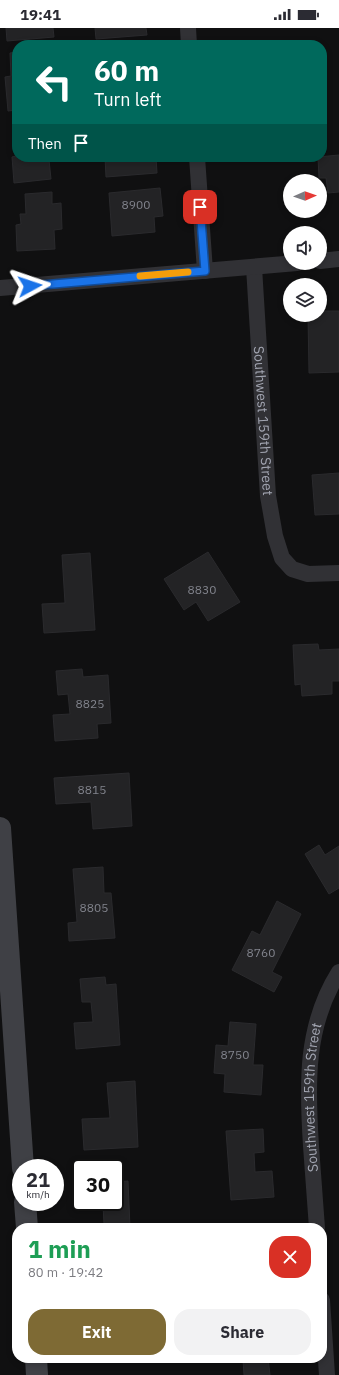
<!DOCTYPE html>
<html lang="en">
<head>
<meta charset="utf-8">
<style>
  :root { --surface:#fff; --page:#f2f2f3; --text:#2b2b33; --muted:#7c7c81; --accent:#7e6a34 }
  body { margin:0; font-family:"IBM Plex Sans",sans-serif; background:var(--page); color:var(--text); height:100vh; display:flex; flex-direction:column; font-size:15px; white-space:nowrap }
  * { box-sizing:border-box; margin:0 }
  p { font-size:13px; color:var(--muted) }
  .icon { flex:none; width:22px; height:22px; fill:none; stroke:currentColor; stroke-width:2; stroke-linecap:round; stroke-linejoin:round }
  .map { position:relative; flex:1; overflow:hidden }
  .side { position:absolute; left:12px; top:1195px; width:315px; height:140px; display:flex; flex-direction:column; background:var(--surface); border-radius:16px; box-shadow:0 2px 6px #0003 }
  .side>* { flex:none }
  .top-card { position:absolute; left:12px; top:12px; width:315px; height:122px; border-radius:16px; box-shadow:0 2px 6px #0003; background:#00695c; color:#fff; overflow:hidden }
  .needle { width:26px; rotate:88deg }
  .buttons { position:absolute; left:283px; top:146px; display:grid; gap:8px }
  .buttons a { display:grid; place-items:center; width:44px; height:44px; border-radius:50%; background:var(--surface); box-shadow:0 2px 6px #0003; font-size:20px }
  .speed { position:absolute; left:12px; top:1131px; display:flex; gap:8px; font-size:20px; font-weight:700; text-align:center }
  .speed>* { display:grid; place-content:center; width:52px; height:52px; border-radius:50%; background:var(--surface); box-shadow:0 2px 6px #0003; line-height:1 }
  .speed small { font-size:10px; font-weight:400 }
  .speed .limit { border:2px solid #111; border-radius:6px; background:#fff; color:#111 }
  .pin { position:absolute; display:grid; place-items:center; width:34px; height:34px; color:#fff; margin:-17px; border-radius:8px; box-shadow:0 2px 6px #0006 }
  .me { position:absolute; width:44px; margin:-22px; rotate:85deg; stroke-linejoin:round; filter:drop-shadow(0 0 3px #0008) }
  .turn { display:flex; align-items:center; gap:14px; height:84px; padding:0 16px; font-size:18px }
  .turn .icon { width:52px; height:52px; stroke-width:2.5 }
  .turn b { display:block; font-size:28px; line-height:34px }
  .then { display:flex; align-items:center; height:38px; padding:0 16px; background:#0003; gap:8px; font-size:15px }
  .round { display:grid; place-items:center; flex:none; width:42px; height:42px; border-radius:16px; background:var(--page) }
  .overview { display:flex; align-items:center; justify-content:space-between; height:68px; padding:0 16px }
  h1 { font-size:24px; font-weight:700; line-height:30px; color:#1e9e55 }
  .button { display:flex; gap:8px; margin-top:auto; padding:8px 16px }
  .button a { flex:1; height:46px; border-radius:16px; background:var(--accent); color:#fff; font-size:16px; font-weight:700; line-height:46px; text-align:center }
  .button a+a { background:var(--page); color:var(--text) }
  .status { display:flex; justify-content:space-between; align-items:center; height:28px; padding:0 20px; background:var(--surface); direction:ltr }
  .status svg { height:11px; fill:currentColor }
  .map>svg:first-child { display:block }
  .building { fill:#232325; stroke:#2a2a2d }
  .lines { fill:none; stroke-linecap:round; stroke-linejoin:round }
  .street { stroke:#313135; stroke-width:16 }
  .secondary { stroke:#3f4045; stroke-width:22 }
  .route-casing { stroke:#114b97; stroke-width:10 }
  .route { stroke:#1a73e8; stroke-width:7 }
  .slow { stroke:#f59e0b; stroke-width:7 }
  .labels { text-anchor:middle; stroke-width:4; stroke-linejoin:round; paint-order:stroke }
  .number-label { font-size:12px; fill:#82848d }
  .street-label { font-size:14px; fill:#a2a5b1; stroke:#0b0b0c }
</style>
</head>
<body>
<div class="status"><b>19:41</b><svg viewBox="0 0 49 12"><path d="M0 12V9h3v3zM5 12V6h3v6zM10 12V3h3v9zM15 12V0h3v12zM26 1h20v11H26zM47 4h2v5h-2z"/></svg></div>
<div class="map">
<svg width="339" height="1347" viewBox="0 0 339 1347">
  <rect width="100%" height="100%" fill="#101011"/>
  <path class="building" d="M 6,0 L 53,0 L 54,9 L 7,13 Z
    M 95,0 L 146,0 L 147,7 L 96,11 Z
    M 17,24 L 17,82 L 8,83 L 5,49 L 11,48 L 10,25 Z
    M 14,98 L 17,98 L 17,129 L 58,129 L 58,131 L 49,132 L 51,151 L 14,155 L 12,129 L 16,128 Z
    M 339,127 L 339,164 L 328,165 L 326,150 L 319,150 L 318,129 Z
    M 105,129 L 156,129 L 157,145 L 106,149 Z
    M 160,160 L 163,188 L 154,189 L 155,204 L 112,208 L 109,165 Z
    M 52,164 L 52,176 L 61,175 L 62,201 L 54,202 L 55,221 L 17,223 L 16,197 L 21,196 L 20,186 L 26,186 L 25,166 Z
    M 320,283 L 339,283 L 339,344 L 309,345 L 308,287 L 320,287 Z
    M 339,445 L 339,486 L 315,487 L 312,447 Z
    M 208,524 L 240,574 L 208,593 L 196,574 L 184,582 L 164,551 Z
    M 90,525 L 95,602 L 44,605 L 42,576 L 65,575 L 62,527 Z
    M 318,616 L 319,622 L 339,621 L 339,653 L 332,653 L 332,666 L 302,668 L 301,656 L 295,657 L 293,617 Z
    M 82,641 L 83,649 L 108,647 L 111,695 L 97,696 L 98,710 L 55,713 L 53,687 L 70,686 L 68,666 L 58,667 L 56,643 Z
    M 129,745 L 132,798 L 93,801 L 91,774 L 56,776 L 54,750 Z
    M 319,817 L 325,827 L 339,818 L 339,860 L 329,866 L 305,826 Z
    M 103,839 L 104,865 L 111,865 L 115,910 L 69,913 L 68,895 L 77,894 L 73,841 Z
    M 277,873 L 301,886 L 272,944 L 282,949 L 274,964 L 232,942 L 252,903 L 260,907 Z
    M 105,949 L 106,957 L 116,956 L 120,1017 L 76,1021 L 74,995 L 93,994 L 91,974 L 82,974 L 80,951 Z
    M 230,994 L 256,996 L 253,1037 L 263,1037 L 261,1067 L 224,1064 L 225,1046 L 214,1045 L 216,1017 L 228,1018 Z
    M 135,1053 L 138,1119 L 84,1122 L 82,1091 L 110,1090 L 107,1055 Z
    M 263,1101 L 264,1124 L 254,1125 L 255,1144 L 272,1143 L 274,1169 L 231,1172 L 226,1103 Z
    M 128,1153 L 130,1200 L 89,1200 L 89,1196 L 104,1196 L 103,1176 L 93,1177 L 93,1174 L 115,1174 L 115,1154 Z
    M 268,1330 L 270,1347 L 244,1347 L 243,1332 Z"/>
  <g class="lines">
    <g class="street">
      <path d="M 188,0 L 189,17"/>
      <path d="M 197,129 L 205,243"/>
      <path d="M 320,233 L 339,231"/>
      <path id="s1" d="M 254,239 L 268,468 L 275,508 L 282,530 L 292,541 L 308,546 L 339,545"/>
      <path d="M 0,260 L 297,235"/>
      <path id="s2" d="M 317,1200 C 315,1173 313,1145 311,1118 C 307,1056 305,998 339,944"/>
      <path d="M 322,1272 L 327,1347"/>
    </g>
    <path class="secondary" d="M 0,800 L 23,1140
      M 25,1174 L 27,1200
      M 36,1330 L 37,1347"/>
  </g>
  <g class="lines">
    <g class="route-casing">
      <path id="route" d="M 30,258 L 205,243 L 200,179"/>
    </g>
    <use href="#route" class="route"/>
    <path class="slow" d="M 140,248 L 188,244"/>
  </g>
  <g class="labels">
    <g class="number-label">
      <text x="136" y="181">8900</text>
      <text x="202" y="566">8830</text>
      <text x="90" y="680">8825</text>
      <text x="92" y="766">8815</text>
      <text x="94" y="884">8805</text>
      <text x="261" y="929">8760</text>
      <text x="235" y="1031">8750</text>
    </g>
    <g class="street-label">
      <text dy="5" stroke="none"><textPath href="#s1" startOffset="154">Southwest 159th Street</textPath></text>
      <text dy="5" stroke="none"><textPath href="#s2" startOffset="131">Southwest 159th Street</textPath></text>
    </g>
  </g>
</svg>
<div class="buttons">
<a><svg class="needle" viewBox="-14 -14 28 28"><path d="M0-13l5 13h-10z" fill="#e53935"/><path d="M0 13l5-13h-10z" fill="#7c7c81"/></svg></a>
<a><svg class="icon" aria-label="sound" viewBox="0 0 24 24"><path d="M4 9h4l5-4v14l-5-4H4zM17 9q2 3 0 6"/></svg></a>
<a><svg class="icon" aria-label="layers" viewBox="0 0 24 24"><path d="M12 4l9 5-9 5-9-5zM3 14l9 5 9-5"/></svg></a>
</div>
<div class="speed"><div>21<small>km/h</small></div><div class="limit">30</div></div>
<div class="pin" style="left:200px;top:179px;background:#d93025"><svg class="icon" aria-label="arrive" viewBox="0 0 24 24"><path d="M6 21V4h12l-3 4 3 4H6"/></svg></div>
<svg class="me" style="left:30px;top:258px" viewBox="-20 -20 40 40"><path d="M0-17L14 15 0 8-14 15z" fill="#1a73e8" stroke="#fff" stroke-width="4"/></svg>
<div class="top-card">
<div class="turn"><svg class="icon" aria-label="left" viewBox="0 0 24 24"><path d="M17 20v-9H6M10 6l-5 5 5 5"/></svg><div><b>60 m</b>Turn left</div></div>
<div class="then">Then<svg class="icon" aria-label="arrive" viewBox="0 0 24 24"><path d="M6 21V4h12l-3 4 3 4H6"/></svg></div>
</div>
<section class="side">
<div class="overview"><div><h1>1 min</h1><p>80 m · 19:42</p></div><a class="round" style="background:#d93025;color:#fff"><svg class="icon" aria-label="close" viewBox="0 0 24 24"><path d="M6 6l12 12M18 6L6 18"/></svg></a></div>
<div class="button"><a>Exit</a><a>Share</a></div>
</section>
</div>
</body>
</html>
